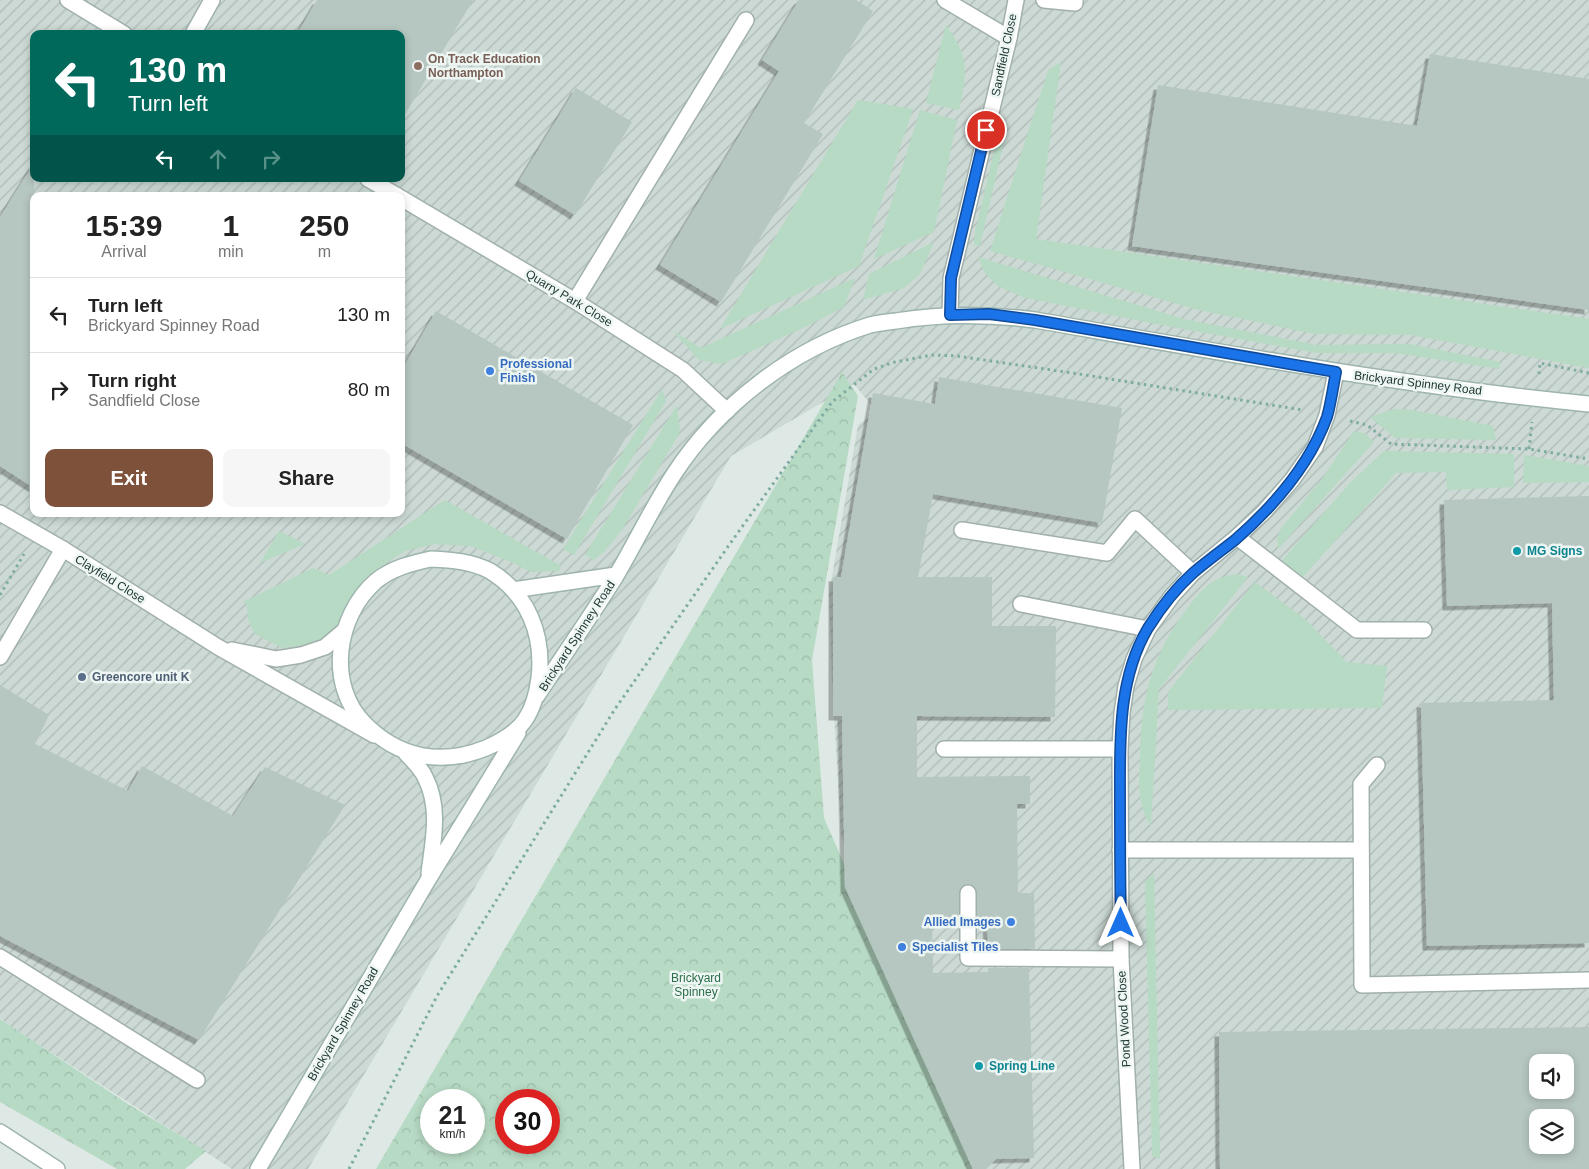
<!DOCTYPE html>
<html lang="en">
<head>
<meta charset="utf-8">
<style>
  :root { --surface:#fff; --page:#f6f6f6; --text:#222; --muted:#767676; --line:#e0e0e0; --accent:#7d513a }
  body { margin:0; font-family:Helvetica,sans-serif; background:var(--page); color:var(--text); height:100vh; display:flex; flex-direction:column; font-size:19px; white-space:nowrap }
  * { box-sizing:border-box; margin:0 }
  p { font-size:16px; color:var(--muted) }
  .icon { flex:none; width:28px; height:28px; fill:none; stroke:currentColor; stroke-width:2; stroke-linecap:round; stroke-linejoin:round }
  .map { position:relative; flex:1; overflow:hidden }
  .side { position:absolute; left:30px; top:192px; width:375px; height:325px; display:flex; flex-direction:column; background:var(--surface); border-radius:10px; box-shadow:0 2px 8px #0003 }
  .side>* { flex:none }
  .banner { position:absolute; left:30px; top:30px; width:375px; height:152px; border-radius:10px; box-shadow:0 2px 8px #0003; background:#00695c; color:#fff; overflow:hidden }
  .tools { position:absolute; left:1529px; top:1054px; display:grid; gap:10px }
  .tools a { display:grid; place-items:center; width:45px; height:45px; border-radius:10px; background:var(--surface); box-shadow:0 2px 8px #0003; font-size:25px }
  .speed { position:absolute; left:420px; top:1089px; display:flex; gap:10px; font-size:25px; font-weight:700; text-align:center }
  .speed>* { display:grid; place-content:center; width:65px; height:65px; border-radius:50%; background:var(--surface); box-shadow:0 2px 8px #0003; line-height:1 }
  .speed small { font-size:12px; font-weight:400 }
  .speed .limit { border:8px solid #d22; background:#fff; color:#111 }
  .pin { position:absolute; display:grid; place-items:center; width:42px; height:42px; color:#fff; margin:-21px; border:2px solid #fff; border-radius:50%; box-shadow:0 1px 5px #0007 }
  .me { position:absolute; width:55px; margin:-28px; rotate:0deg; stroke-linejoin:round; filter:drop-shadow(0 0 4px #0008) }
  .turn { display:flex; align-items:center; gap:18px; height:105px; padding:0 15px; font-size:22px }
  .turn .icon { width:65px; height:65px; stroke-width:2.5 }
  .turn b { display:block; font-size:35px; line-height:42px }
  .lanes { display:flex; align-items:center; height:48px; padding:0 15px; background:#0003; justify-content:center; gap:25px; direction:ltr }
  .lanes .off { opacity:.35 }
  .eta { display:flex; justify-content:space-evenly; align-items:center; height:85px; text-align:center }
  .eta b { font-size:30px; font-weight:700; line-height:35px }
  .primary-button { display:flex; gap:10px; margin-top:auto; padding:10px 15px }
  .primary-button a { flex:1; height:58px; border-radius:10px; background:var(--accent); color:#fff; font-size:20px; font-weight:700; line-height:58px; text-align:center }
  .primary-button a+a { background:var(--page); color:var(--text) }
  ul { padding:0; list-style:none }
  li { display:flex; align-items:center; gap:15px; height:75px; padding:0 15px; border-top:1px solid var(--line) }
  li div { flex:1 }
  li b { display:block; font-size:19px }
  li em { font-style:normal }
  .map>svg:first-child { display:block }
  .industrial { fill:url(#industrial-furrows); fill-rule:evenodd }
  .grass { fill:#b7dac4 }
  .forest { fill:url(#forest-crowns); fill-rule:evenodd }
  .building { fill:#b6c6c1; fill-rule:evenodd; filter:url(#shadow) }
  .lines { fill:none; stroke-linecap:round; stroke-linejoin:round }
  .lane-casing { stroke:#a1b0ac; stroke-width:18 }
  .street-casing { stroke:#a1b0ac; stroke-width:18 }
  .secondary-casing { stroke:#9eb4ae; stroke-width:18 }
  .path { stroke:#7faca2; stroke-width:3; stroke-dasharray:2.5 4; stroke-linecap:butt }
  .lane { stroke:#fff; stroke-width:15 }
  .street { stroke:#fff; stroke-width:15 }
  .secondary { stroke:#fff; stroke-width:15 }
  .route-casing { stroke:#114b97; stroke-width:12 }
  .route { stroke:#1a73e8; stroke-width:9 }
  .education-dot { fill:#8d6e63; stroke:#eef6f3; stroke-width:2 }
  .shop-dot { fill:#3f7fe0; stroke:#eef6f3; stroke-width:2 }
  .culture-dot { fill:#0f9aa8; stroke:#eef6f3; stroke-width:2 }
  .service-dot { fill:#5c6f8a; stroke:#eef6f3; stroke-width:2 }
  .labels { text-anchor:middle; stroke-width:5; stroke-linejoin:round; paint-order:stroke }
  .street-label { font-size:12px; fill:#203834; stroke:#eef6f3 }
  .education-label { font-size:12px; font-weight:bold; fill:#785e54; stroke:#eef6f3; text-anchor:start }
  .shop-label { font-size:12px; font-weight:bold; fill:#366cbe; stroke:#eef6f3; text-anchor:start }
  .culture-label { font-size:12px; font-weight:bold; fill:#0d838f; stroke:#eef6f3; text-anchor:start }
  .service-label { font-size:12px; font-weight:bold; fill:#4e5e75; stroke:#eef6f3; text-anchor:start }
  .park-label { font-size:12px; fill:#2c6d4b; stroke:#eef6f3 }
</style>
</head>
<body>
<div class="map">
<svg width="1589" height="1169" viewBox="0 0 1589 1169">
  <defs>
    <pattern id="industrial-furrows" width="10" height="10" patternUnits="userSpaceOnUse" patternTransform="scale(1.25)"><rect width="10" height="10" fill="#ccd9d4"/><path d="M-1 1l2-2M0 10L10 0M9 11l2-2" fill="none" stroke="#afbbb7"/></pattern>
    <pattern id="forest-crowns" width="20" height="18" patternUnits="userSpaceOnUse" patternTransform="scale(1.25)"><rect width="20" height="18" fill="#b7dac4"/><path d="M2 6a3 3 0 1 1 6 0M12 15a3 3 0 1 1 6 0" fill="none" stroke="#9dbca9"/></pattern>
    <filter id="shadow"><feDropShadow dx="-4.5" dy="4.5" stdDeviation="0" flood-color="#0004"/></filter>
  </defs>
  <rect width="100%" height="100%" fill="#dee9e5"/>
  <path class="industrial" d="M 0,0 L 1589,0 L 1589,1169 L 972,1169 L 841,835 L 832,679 L 829,594 L 858,425 L 876,411 L 854,384 L 731,456 L 308,1169 L 232,1169 L 10,1026 L 0,1018 ZM 34,34 L 401,34 L 401,179 L 34,179 ZM 34,196 L 401,196 L 401,514 L 34,514 ZM 1538,1062 L 1565,1062 L 1565,1090 L 1538,1090 ZM 1538,1118 L 1565,1118 L 1565,1145 L 1538,1145 Z"/>
  <path class="grass" d="M 946,25 C 970,58 967,71 959,110 L 926,103 Z
    M 1061,62 L 1036,239 L 1589,319 L 1589,368 L 1411,335 L 1315,334 L 1199,310 L 990,251 L 1048,70 Z
    M 858,100 L 913,109 L 859,266 L 720,329 Z
    M 920,110 L 957,120 L 934,232 L 874,259 Z
    M 999,130 L 1006,132 L 980,246 L 974,245 L 975,232 Z
    M 934,242 L 920,274 L 904,288 L 863,300 L 869,274 Z
    M 978,257 L 1184,319 L 1317,345 L 1410,344 L 1500,362 L 1499,369 L 1396,353 L 1317,353 L 1156,324 L 1022,297 L 998,286 L 985,273 Z
    M 855,278 L 844,307 L 803,328 L 722,364 L 699,360 L 673,331 L 701,348 Z
    M 662,389 L 666,401 L 574,555 L 563,549 Z
    M 677,405 L 680,432 L 622,530 L 604,552 L 594,560 L 585,555 Z
    M 1394,409 L 1412,410 L 1493,426 L 1496,440 L 1395,438 L 1370,417 Z
    M 1354,431 L 1364,433 L 1374,442 L 1278,549 L 1277,538 L 1282,527 L 1322,479 Z
    M 1384,451 L 1514,454 L 1514,487 L 1447,490 L 1446,472 L 1396,473 L 1301,579 L 1280,563 L 1349,484 Z
    M 1524,455 L 1589,466 L 1589,482 L 1523,483 Z
    M 445,500 L 561,566 L 559,571 L 531,572 L 511,562 L 470,546 L 434,544 L 405,551 L 377,569 L 334,631 L 317,644 L 282,648 L 255,634 L 248,620 L 247,605 L 243,602 L 313,568 L 329,575 Z
    M 279,531 L 305,544 L 260,563 Z
    M 1238,574 L 1248,577 L 1159,689 L 1151,826 C 1137,805 1139,783 1140,759 C 1141,699 1151,654 1189,606 C 1203,588 1214,576 1238,574 Z
    M 1255,582 L 1305,619 L 1347,662 L 1387,666 L 1382,708 L 1168,710 L 1168,692 Z
    M 1154,873 L 1160,1159 L 1152,1156 L 1145,881 Z"/>
  <path class="forest" d="M 842,372 L 858,396 L 812,660 L 824,818 L 917,1031 L 972,1169 L 376,1169 ZM 431,1100 L 474,1100 L 474,1142 L 431,1142 ZM 506,1100 L 549,1100 L 549,1142 L 506,1142 Z
    M 0,1019 L 128,1104 L 206,1151 L 185,1169 L 117,1169 L 0,1102 Z"/>
  <path class="building" d="M 317,0 L 473,0 L 401,121 L 401,34 L 297,34 Z
    M 799,0 L 856,0 L 873,11 L 804,123 L 823,134 L 721,302 L 660,265 L 779,71 L 762,60 Z
    M 1430,54 L 1589,79 L 1589,310 L 1132,246 L 1158,85 L 1417,126 Z
    M 576,88 L 632,122 L 575,215 L 519,181 Z
    M 34,163 L 34,488 L 0,466 L 0,217 Z
    M 436,311 L 633,425 L 567,539 L 401,443 L 401,371 Z
    M 939,377 L 1122,408 L 1102,523 L 933,494 L 918,577 L 992,577 L 992,626 L 1056,626 L 1055,717 L 917,716 L 917,777 L 1030,776 L 1030,804 L 1017,804 L 1018,893 L 1034,893 L 1035,949 L 988,949 L 987,919 L 977,919 L 977,893 L 972,885 L 964,885 L 960,889 L 959,919 L 932,920 L 933,973 L 988,972 L 988,968 L 1029,968 L 1034,1158 L 996,1159 L 985,1169 L 973,1169 L 845,887 L 842,716 L 833,716 L 833,577 L 841,577 L 873,393 L 935,404 Z
    M 1589,496 L 1589,943 L 1427,946 L 1421,703 L 1554,700 L 1552,603 L 1447,606 L 1444,500 Z
    M 0,685 L 49,715 L 35,744 L 128,791 L 142,766 L 233,816 L 265,767 L 345,805 L 199,1040 L 0,936 Z
    M 1589,1027 L 1589,1169 L 1220,1169 L 1219,1032 ZM 1538,1062 L 1565,1062 L 1565,1090 L 1538,1090 ZM 1538,1118 L 1565,1118 L 1565,1145 L 1538,1145 Z"/>
  <g class="lines">
    <g class="lane-casing">
      <path id="lane" d="M 945,0 L 1009,38
        M 1044,0 L 1075,3 L 1075,0
        M 193,34 L 212,0
        M 575,301 L 746,20
        M 962,530 L 1107,553 L 1135,519 L 1193,573
        M 1237,537 L 1357,630 L 1424,630
        M 1021,604 L 1148,629
        M 0,657 L 63,549
        M 944,749 L 1120,749
        M 1377,765 L 1361,784 L 1362,985 L 1589,980
        M 1120,850 L 1361,850
        M 968,893 L 968,958 L 1121,959
        M 0,957 L 197,1080"/>
    </g>
    <g class="street-casing">
      <path id="street" d="M 68,0 L 124,34
        M 368,179 L 398,196
        M 401,198 L 575,301 L 683,370 L 727,411
        M 950,315 L 951,278 L 1009,38 L 1016,0
        M 0,513 L 63,549 L 218,647 L 374,735
        M 232,650 L 276,659 L 301,655 L 325,647 L 344,631
        M 1132,1169 L 1121,959 L 1120,749 L 1122,713 L 1126,686 L 1134,659 L 1148,629 L 1172,596 L 1193,573 L 1237,537 L 1264,512 L 1292,480 L 1315,447 L 1327,415 L 1336,372"/>
    </g>
    <g class="secondary-casing">
      <path id="secondary" d="M 431,559 C 451,560 471,561 490,571 C 528,594 544,635 539,678 C 537,693 534,707 525,720 C 516,733 500,742 486,748 C 441,766 399,758 365,724 C 326,685 336,616 376,581 C 392,568 412,563 431,559 Z
        M 513,590 L 616,575
        M 537,696 C 563,656 591,616 616,576 C 636,542 653,506 674,474 C 719,405 792,349 870,325 C 878,323 887,322 896,321 C 943,313 988,314 1035,320 C 1219,352 1403,386 1589,404
        M 405,752 C 412,760 421,768 425,777 C 441,808 433,841 429,873
        M 0,1132 L 57,1169
        M 258,1169 L 428,880 L 518,733"/>
    </g>
    <path class="path" d="M 1539,374 L 1540,363 L 1589,373
      M 1350,421 L 1367,425 L 1391,444 L 1529,449 L 1589,459
      M 1529,449 L 1532,422
      M 0,595 L 24,554
      M 349,1169 L 437,996 L 615,709 L 734,538 L 832,402 L 874,369 L 895,362 L 932,355 L 957,356 L 1079,374 L 1303,410"/>
    <use href="#lane" class="lane"/>
    <use href="#street" class="street"/>
    <use href="#secondary" class="secondary"/>
  </g>
  <g class="lines">
    <g class="route-casing">
      <path id="route" d="M 986,130 L 951,278 L 950,315 L 989,314 L 1035,320 L 1336,372 C 1333,387 1331,403 1327,417 C 1309,466 1274,506 1235,540 C 1221,551 1207,561 1193,573 C 1176,588 1160,609 1148,628 C 1117,680 1120,744 1120,802 C 1120,842 1120,882 1121,923"/>
    </g>
    <use href="#route" class="route"/>
  </g>
  <circle class="education-dot" cx="418" cy="66" r="5"/>
  <g class="shop-dot">
    <circle cx="490" cy="371" r="5"/>
    <circle cx="1011" cy="922" r="5"/>
    <circle cx="902" cy="947" r="5"/>
  </g>
  <g class="culture-dot">
    <circle cx="1517" cy="551" r="5"/>
    <circle cx="979" cy="1066" r="5"/>
  </g>
  <circle class="service-dot" cx="82" cy="677" r="5"/>
  <g class="labels">
    <g class="street-label">
      <text transform="translate(1004 55) rotate(-78)" y="4">Sandfield Close</text>
      <text transform="translate(569 298) rotate(31)" y="4">Quarry Park Close</text>
      <text transform="translate(1418 383) rotate(7)" y="4">Brickyard Spinney Road</text>
      <text transform="translate(110 579) rotate(32)" y="4">Clayfield Close</text>
      <text transform="translate(577 636) rotate(-57)" y="4">Brickyard Spinney Road</text>
      <text transform="translate(1124 1019) rotate(-93)" y="4">Pond Wood Close</text>
      <text transform="translate(343 1024) rotate(-60)" y="4">Brickyard Spinney Road</text>
    </g>
    <g class="education-label">
      <text x="428" y="63">On Track Education<tspan x="428" dy="14">Northampton</tspan></text>
    </g>
    <g class="shop-label">
      <text x="500" y="368">Professional<tspan x="500" dy="14">Finish</tspan></text>
      <text x="1001" y="926" text-anchor="end">Allied Images</text>
      <text x="912" y="951">Specialist Tiles</text>
    </g>
    <g class="culture-label">
      <text x="1527" y="555">MG Signs</text>
      <text x="989" y="1070">Spring Line</text>
    </g>
    <g class="service-label">
      <text x="92" y="681">Greencore unit K</text>
    </g>
    <g class="park-label">
      <text x="696" y="982">Brickyard<tspan x="696" dy="14">Spinney</tspan></text>
    </g>
  </g>
</svg>
<div class="tools">
<a><svg class="icon" aria-label="sound" viewBox="0 0 24 24"><path d="M4 9h4l5-4v14l-5-4H4zM17 9q2 3 0 6"/></svg></a>
<a><svg class="icon" aria-label="layers" viewBox="0 0 24 24"><path d="M12 4l9 5-9 5-9-5zM3 14l9 5 9-5"/></svg></a>
</div>
<div class="speed"><div>21<small>km/h</small></div><div class="limit">30</div></div>
<div class="pin" style="left:986px;top:130px;background:#d93025"><svg class="icon" aria-label="arrive" viewBox="0 0 24 24"><path d="M6 21V4h12l-3 4 3 4H6"/></svg></div>
<svg class="me" style="left:1121px;top:923px" viewBox="-20 -20 40 40"><path d="M0-17L14 15 0 8-14 15z" fill="#1a73e8" stroke="#fff" stroke-width="4"/></svg>
<div class="banner">
<div class="turn"><svg class="icon" aria-label="left" viewBox="0 0 24 24"><path d="M17 20v-9H6M10 6l-5 5 5 5"/></svg><div><b>130 m</b>Turn left</div></div>
<div class="lanes"><svg class="icon" aria-label="left" viewBox="0 0 24 24"><path d="M17 20v-9H6M10 6l-5 5 5 5"/></svg><svg class="icon off" aria-label="ahead" viewBox="0 0 24 24"><path d="M12 20V5M6 11l6-6 6 6"/></svg><svg class="icon off" aria-label="right" viewBox="0 0 24 24"><path d="M7 20v-9h11M14 6l5 5-5 5"/></svg></div>
</div>
<section class="side">
<div class="eta">
<div><b>15:39</b><p>Arrival</p></div>
<div><b>1</b><p>min</p></div>
<div><b>250</b><p>m</p></div>
</div>
<ul>
<li><svg class="icon" aria-label="left" viewBox="0 0 24 24"><path d="M17 20v-9H6M10 6l-5 5 5 5"/></svg><div><b>Turn left</b><p>Brickyard Spinney Road</p></div><em>130 m</em></li>
<li><svg class="icon" aria-label="right" viewBox="0 0 24 24"><path d="M7 20v-9h11M14 6l5 5-5 5"/></svg><div><b>Turn right</b><p>Sandfield Close</p></div><em>80 m</em></li>
</ul>
<div class="primary-button"><a>Exit</a><a>Share</a></div>
</section>
</div>
</body>
</html>
